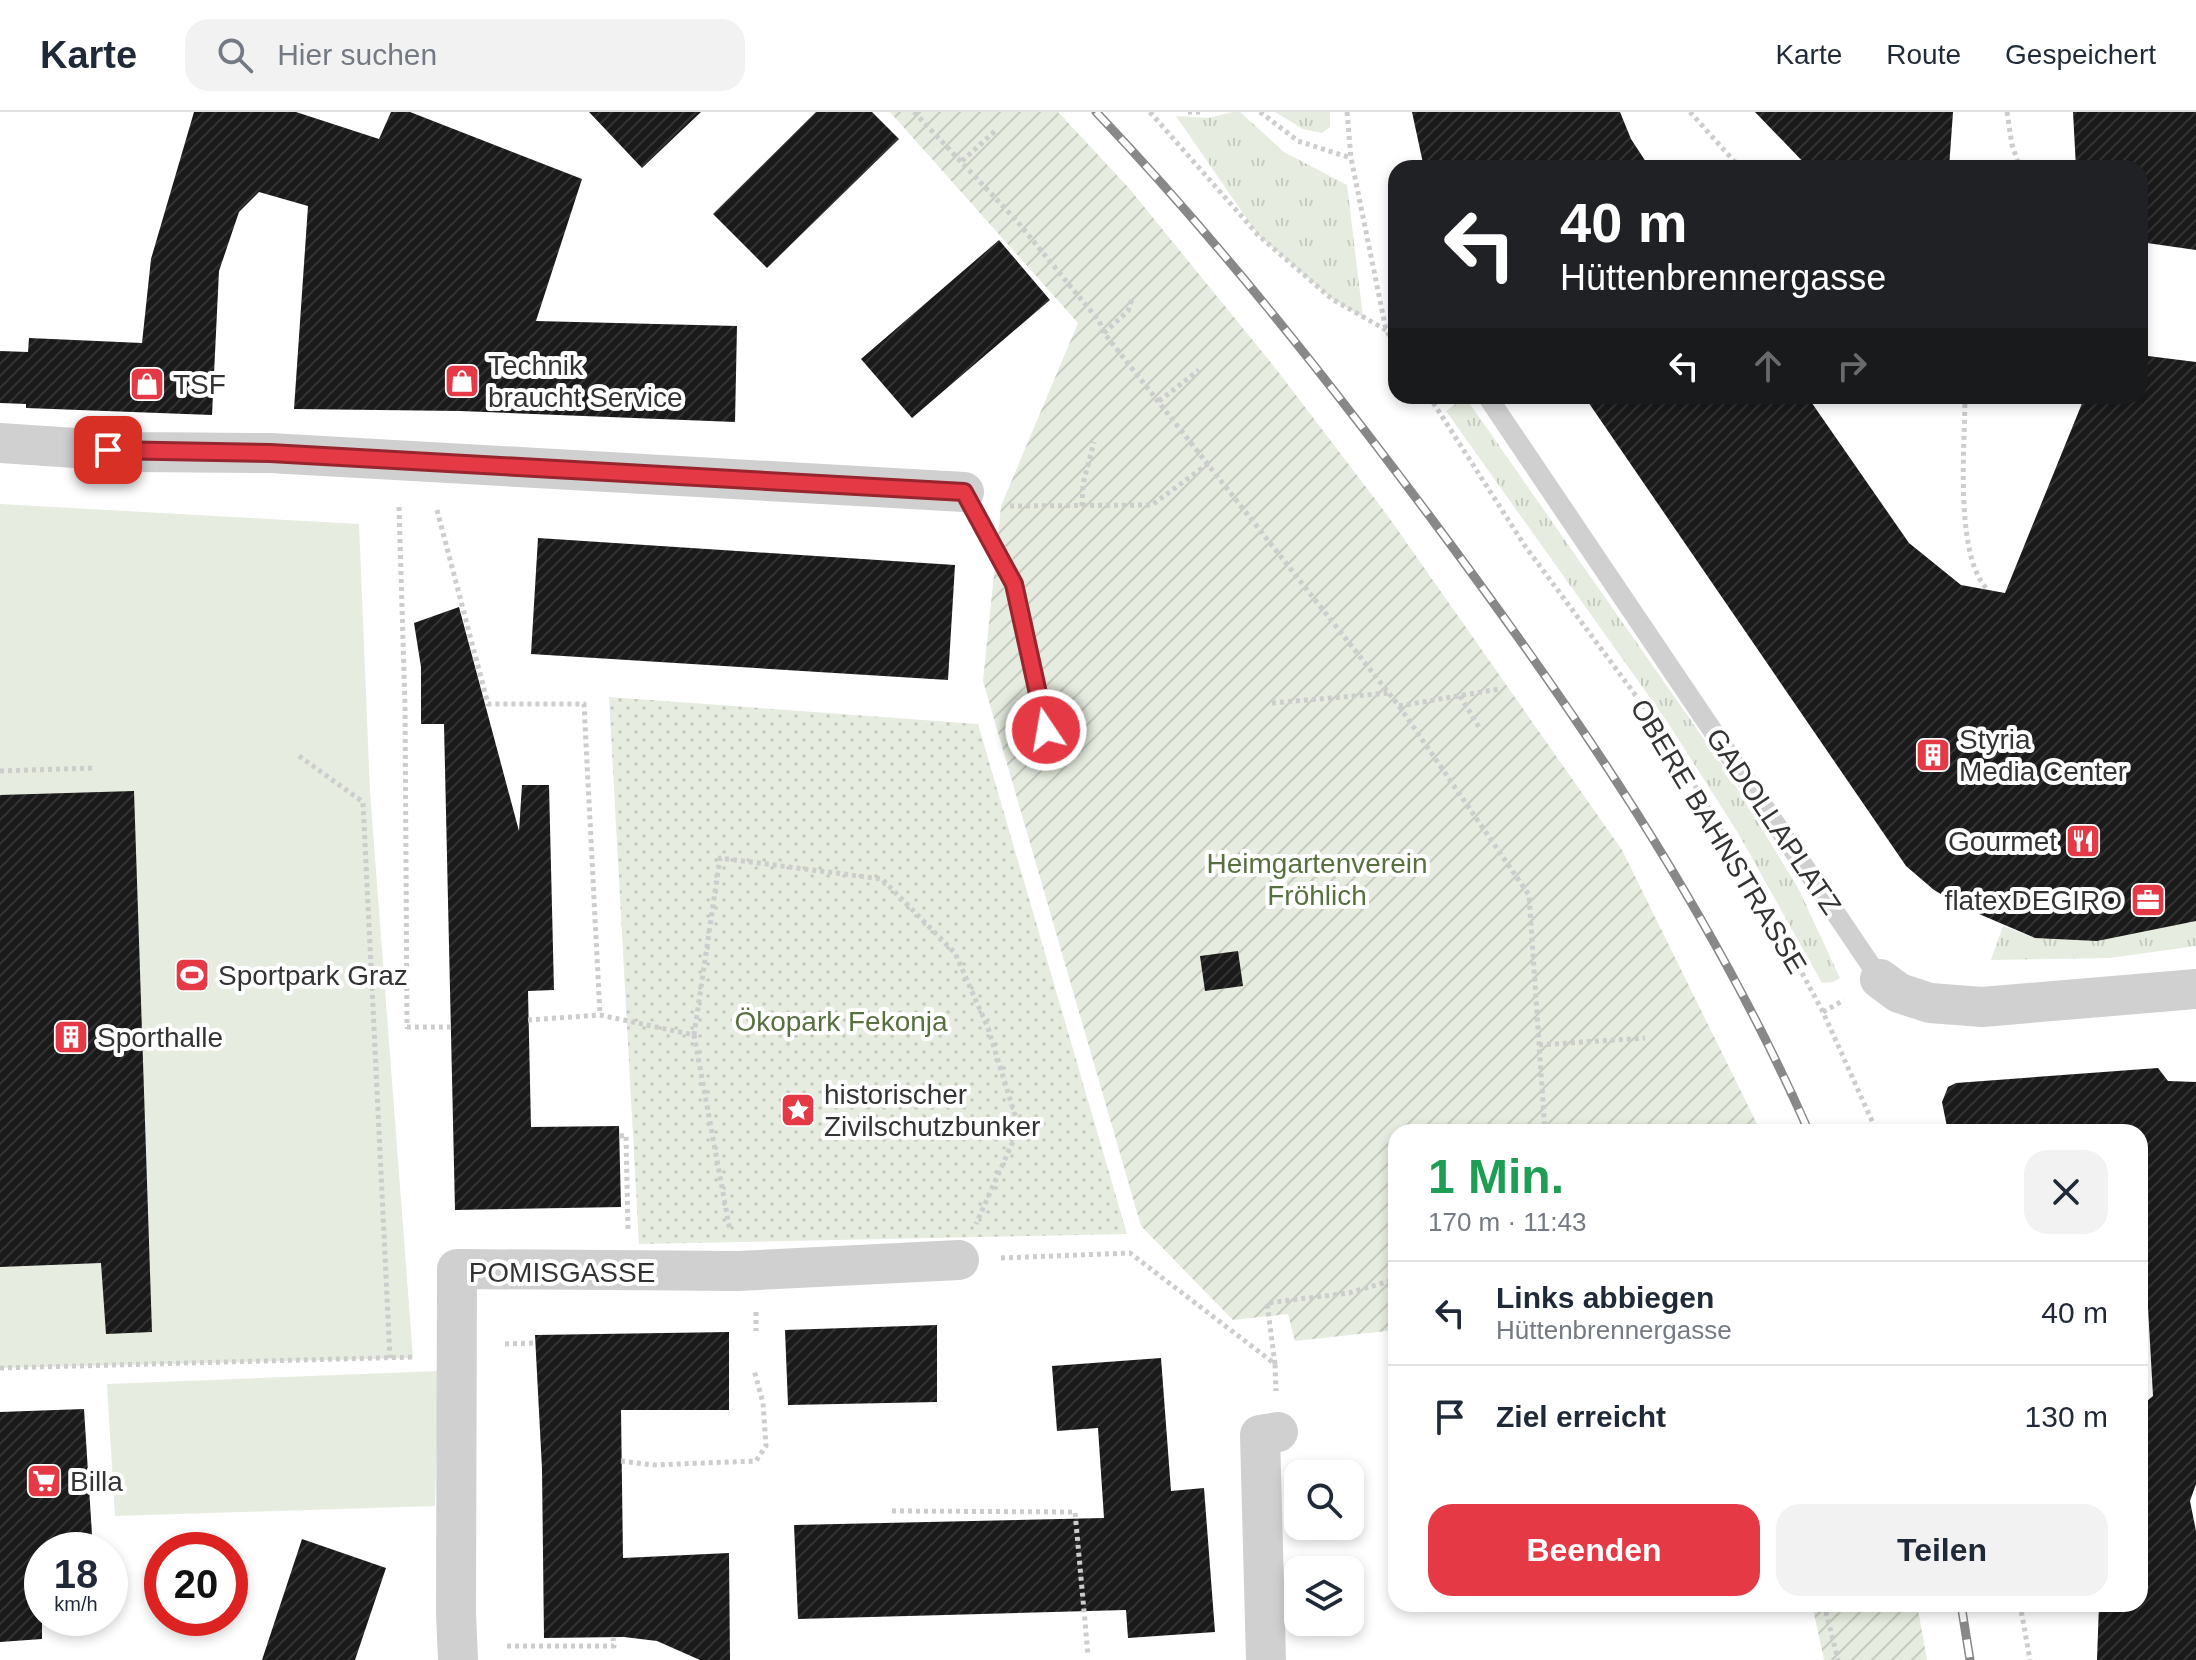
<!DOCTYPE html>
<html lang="de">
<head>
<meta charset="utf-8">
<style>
  :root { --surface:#fff; --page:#f2f2f3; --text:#1f2937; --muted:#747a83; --line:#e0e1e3; --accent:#e63946 }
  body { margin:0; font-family:Helvetica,sans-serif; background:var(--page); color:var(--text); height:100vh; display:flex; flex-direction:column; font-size:30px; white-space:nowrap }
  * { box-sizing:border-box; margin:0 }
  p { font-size:26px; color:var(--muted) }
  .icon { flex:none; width:44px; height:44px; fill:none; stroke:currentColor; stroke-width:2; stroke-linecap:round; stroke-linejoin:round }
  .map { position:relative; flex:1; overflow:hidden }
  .drawer { position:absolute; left:1388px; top:1012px; width:760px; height:488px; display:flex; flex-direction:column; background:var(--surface); border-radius:24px; box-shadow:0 4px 12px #0003 }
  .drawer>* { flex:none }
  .guide { position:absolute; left:1388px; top:48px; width:760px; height:244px; border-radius:24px; box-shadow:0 4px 12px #0003; background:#202124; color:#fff; overflow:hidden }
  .tools { position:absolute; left:1284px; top:1348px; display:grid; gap:16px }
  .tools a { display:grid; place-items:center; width:80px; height:80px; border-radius:16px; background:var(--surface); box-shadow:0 4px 12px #0003; font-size:40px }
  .speed { position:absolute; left:24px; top:1420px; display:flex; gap:16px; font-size:40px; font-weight:700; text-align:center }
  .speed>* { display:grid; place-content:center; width:104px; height:104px; border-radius:50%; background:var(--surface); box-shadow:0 4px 12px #0003; line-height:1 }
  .speed small { font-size:20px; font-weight:400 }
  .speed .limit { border:12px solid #d22; background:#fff; color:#111 }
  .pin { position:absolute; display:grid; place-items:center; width:68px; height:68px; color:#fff; margin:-34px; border-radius:16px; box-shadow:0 4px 12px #0006 }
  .me { position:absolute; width:88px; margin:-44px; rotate:348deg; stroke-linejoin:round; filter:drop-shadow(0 0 6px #0008) }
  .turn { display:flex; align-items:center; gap:28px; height:168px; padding:0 40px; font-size:36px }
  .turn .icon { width:104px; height:104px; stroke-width:2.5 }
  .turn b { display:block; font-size:56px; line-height:68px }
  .lanes { display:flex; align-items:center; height:76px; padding:0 40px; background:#0003; justify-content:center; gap:40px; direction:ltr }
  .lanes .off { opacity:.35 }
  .round { display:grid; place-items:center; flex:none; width:84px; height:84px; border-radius:24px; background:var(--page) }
  .summary { display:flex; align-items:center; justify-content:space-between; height:136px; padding:0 40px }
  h1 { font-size:48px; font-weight:700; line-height:60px; color:#1e9e55 }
  .action { display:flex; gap:16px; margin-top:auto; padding:16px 40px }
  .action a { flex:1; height:92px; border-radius:24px; background:var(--accent); color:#fff; font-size:32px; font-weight:700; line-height:92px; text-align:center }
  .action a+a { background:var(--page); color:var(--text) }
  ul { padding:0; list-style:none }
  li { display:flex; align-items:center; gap:24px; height:104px; padding:0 40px; border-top:2px solid var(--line) }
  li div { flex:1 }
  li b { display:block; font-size:30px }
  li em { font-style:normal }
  header { display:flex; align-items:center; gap:48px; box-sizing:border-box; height:112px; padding:0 40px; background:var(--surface); border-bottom:2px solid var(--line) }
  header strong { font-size:38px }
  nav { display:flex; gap:44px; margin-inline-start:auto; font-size:28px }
  .search { width:560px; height:72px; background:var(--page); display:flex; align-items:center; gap:20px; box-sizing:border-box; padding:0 28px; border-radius:24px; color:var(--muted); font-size:30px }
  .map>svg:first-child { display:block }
  .grass { fill:url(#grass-tufts) }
  .park { fill:url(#park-dots) }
  .garden { fill:url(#garden-furrows) }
  .pitch { fill:#e6ecdf }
  .building { fill:url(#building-hatch) }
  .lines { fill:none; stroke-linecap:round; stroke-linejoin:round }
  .path { stroke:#cdcdcd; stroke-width:5; stroke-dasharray:4 4; stroke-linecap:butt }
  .lane { stroke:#d0d0d0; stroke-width:20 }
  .street { stroke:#d0d0d0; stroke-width:40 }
  .rail-casing { stroke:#888; stroke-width:9 }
  .rail { stroke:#fff; stroke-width:6; stroke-dasharray:18; stroke-linecap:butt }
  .route-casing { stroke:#96252e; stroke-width:20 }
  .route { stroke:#e63946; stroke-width:14 }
  .labels { text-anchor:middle; stroke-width:8; stroke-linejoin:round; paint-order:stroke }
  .poi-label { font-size:28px; fill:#333; stroke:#fff; text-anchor:start }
  .street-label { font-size:28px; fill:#333; stroke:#fff }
  .park-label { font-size:28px; fill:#56703f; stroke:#fff }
</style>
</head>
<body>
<header>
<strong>Karte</strong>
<div class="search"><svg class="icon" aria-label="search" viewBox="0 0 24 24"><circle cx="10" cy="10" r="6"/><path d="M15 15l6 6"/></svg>Hier suchen</div>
<nav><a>Karte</a><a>Route</a><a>Gespeichert</a></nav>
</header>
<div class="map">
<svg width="2196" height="1548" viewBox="0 0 2196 1548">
  <defs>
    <pattern id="grass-tufts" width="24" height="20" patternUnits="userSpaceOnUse" patternTransform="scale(2)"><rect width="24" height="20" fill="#e6ecdf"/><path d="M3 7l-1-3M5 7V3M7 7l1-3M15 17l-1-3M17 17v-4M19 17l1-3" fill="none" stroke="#c6cbc0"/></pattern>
    <pattern id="park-dots" width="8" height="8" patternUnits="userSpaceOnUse" patternTransform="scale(2)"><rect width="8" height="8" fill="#e6ecdf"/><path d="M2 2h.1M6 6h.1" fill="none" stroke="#c6cbc0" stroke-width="1.8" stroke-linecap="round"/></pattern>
    <pattern id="garden-furrows" width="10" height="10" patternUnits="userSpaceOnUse" patternTransform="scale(2)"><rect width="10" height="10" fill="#e6ecdf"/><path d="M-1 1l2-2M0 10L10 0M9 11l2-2" fill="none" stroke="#c6cbc0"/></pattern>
    <pattern id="building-hatch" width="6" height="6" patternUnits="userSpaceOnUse" patternTransform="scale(2)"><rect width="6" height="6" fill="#1a1a1a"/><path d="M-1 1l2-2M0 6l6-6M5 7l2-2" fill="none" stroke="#333"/></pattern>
  </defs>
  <rect width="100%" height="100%" fill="#fff"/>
  <path class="grass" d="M 1233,0 L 1240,0 L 1284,40 L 1347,73 L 1363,205 L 1332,187 L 1258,123 L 1176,4 L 1208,6 Z
    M 1275,0 L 1330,0 L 1330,15 L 1322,21 L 1303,17 Z
    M 1465,285 L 1729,663 L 1798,776 L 1840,866 L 1833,870 L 1822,871 L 1738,721 L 1668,611 L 1446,299 Z
    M 2196,810 L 2196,834 L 2110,846 L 1991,848 L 2003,814 L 2035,826 Z"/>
  <path class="park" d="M 609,585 L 978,612 L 1127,1122 L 639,1132 Z"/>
  <path class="garden" d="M 890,0 L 1058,0 L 1128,75 L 1276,257 L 1385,400 L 1622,738 L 1761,1020 L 1396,1020 L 1396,1218 L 1295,1229 L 1288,1202 L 1233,1208 L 1141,1114 L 983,569 L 1001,394 L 1078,211 Z
    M 1812,1492 L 1917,1492 L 1927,1548 L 1824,1548 Z"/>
  <path class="pitch" d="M 0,392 L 359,412 L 370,680 L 413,1246 L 0,1256 Z
    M 439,1259 L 435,1394 L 115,1404 L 107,1272 Z"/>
  <path class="building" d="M 194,0 L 296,0 L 379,27 L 391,0 L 410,0 L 582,67 L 536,209 L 737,214 L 735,310 L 460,299 L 294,297 L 308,94 L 259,80 L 239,100 L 219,159 L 212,303 L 26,296 L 26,292 L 0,291 L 0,239 L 28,240 L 29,226 L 142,231 L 151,147 Z
    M 589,0 L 701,0 L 642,56 Z
    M 816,0 L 872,0 L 899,27 L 767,156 L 713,102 Z
    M 1412,0 L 1620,0 L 1631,27 L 1650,56 L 1424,56 Z
    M 1755,0 L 1953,0 L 1949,56 L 1809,56 Z
    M 2073,0 L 2196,0 L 2196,138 L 2140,130 L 2140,56 L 2076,56 Z
    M 999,128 L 1050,188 L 912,306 L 861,247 Z
    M 2140,243 L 2196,250 L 2196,809 L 2097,829 L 2035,826 L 1965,796 L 1934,778 L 1906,754 L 1584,284 L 1807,284 L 1909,431 L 1961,473 L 2005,481 L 2085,284 L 2140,284 Z
    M 538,426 L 955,453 L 948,568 L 531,542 Z
    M 459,495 L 519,719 L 522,673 L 549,673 L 554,878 L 528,879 L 531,1015 L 619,1014 L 621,1095 L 455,1098 L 444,612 L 421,612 L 421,555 L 414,511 Z
    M 134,679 L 152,1220 L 106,1222 L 101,1151 L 0,1155 L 0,683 Z
    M 1238,839 L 1243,874 L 1205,879 L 1200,844 Z
    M 2158,956 L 2168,969 L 2196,970 L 2196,1372 L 2190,1389 L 2196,1419 L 2196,1548 L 2097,1548 L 2099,1492 L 2140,1492 L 2140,1295 L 2153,1284 L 2147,1178 L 2140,1177 L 2140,1020 L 1948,1020 L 1942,990 L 1948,975 L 1956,971 Z
    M 937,1213 L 937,1290 L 788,1293 L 785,1218 Z
    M 729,1220 L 729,1298 L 621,1298 L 623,1446 L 729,1441 L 730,1548 L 700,1548 L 657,1529 L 624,1525 L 544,1526 L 542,1357 L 535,1223 Z
    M 1161,1246 L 1171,1379 L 1204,1376 L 1215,1520 L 1128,1526 L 1126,1498 L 798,1507 L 794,1413 L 1104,1406 L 1098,1316 L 1057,1319 L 1052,1254 Z
    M 84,1297 L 93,1438 L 42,1438 L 42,1527 L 0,1530 L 0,1300 Z
    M 302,1427 L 386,1456 L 355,1548 L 262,1548 Z"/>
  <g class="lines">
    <path class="path" d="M 914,0 L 1016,108 L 1099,209 L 1104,221 L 1399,594 L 1529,783 L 1545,1020
      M 1150,0 L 1258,123 L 1332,187 L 1386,218
      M 1188,0 L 1200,0
      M 1260,0 L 1298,29 L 1351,46
      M 1347,0 L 1351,46 L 1386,218 L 1396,234
      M 1690,0 L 1734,49 L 1745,56
      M 2007,0 L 2012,33 L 2020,56
      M 962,49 L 995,19
      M 1104,221 L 1128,199 L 1132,187
      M 1429,284 L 1525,434 L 1665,623 L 1760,783 L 1823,900 L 1877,1020
      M 1965,284 C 1965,332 1954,445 1988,478
      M 1159,289 L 1199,258
      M 1010,394 L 1152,393 L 1209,351
      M 1082,394 L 1083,372 L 1094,330
      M 399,395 L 405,594 L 407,915 L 451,915
      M 437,398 L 488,592 L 584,592 L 600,903
      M 1460,584 L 1479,615
      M 1272,591 L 1389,581
      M 1399,594 L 1499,577
      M 299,644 L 363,690 L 390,1246
      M 0,659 L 92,656
      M 1823,900 L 1844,888
      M 528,908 L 600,903 L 694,923 L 730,1119
      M 694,923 L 720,746 L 882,767 L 955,841 L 988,916 L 1019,1016 L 976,1112
      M 1539,933 L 1645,926
      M 620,1024 L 626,1023 L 628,1117
      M 1001,1146 L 1130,1141 L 1275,1252 L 1276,1279
      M 756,1200 L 756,1219
      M 505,1232 L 535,1231
      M 1275,1252 L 1267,1191 L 1349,1181 L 1396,1167
      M 0,1256 L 415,1245
      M 621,1349 L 653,1353 L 756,1349 L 766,1334 L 763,1291 L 754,1258
      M 892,1399 L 1075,1400 L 1088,1543
      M 1824,1492 L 1838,1548
      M 2020,1492 L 2030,1548
      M 507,1534 L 614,1534 L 613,1526"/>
    <path class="lane" d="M 1487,284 L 1880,867
      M 964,380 L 1014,472 L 1046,618"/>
    <path class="street" d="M 0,331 L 135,340 L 270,341 L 964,380
      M 1880,867 L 1899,881 L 1930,891 L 1982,895 L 2196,877
      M 458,1548 L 456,1501 L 457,1157 L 738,1159 L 959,1148
      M 1266,1548 L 1260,1323 L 1278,1320"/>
    <g class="rail-casing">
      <path id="rail" d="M 1096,0 C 1215,125 1324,263 1428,402 C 1573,596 1711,797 1809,1020
        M 1961,1492 L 1970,1548"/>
    </g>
    <use href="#rail" class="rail"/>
  </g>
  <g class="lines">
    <g class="route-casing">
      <path id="route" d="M 108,338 L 270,341 L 964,380 L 1014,472 L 1046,618"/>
    </g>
    <use href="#route" class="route"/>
  </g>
  <defs>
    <g id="shop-square" transform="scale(1.8)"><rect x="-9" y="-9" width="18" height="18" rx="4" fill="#e63946" stroke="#fff"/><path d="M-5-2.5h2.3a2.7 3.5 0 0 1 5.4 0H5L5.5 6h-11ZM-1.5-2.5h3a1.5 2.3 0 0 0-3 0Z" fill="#fff"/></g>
    <g id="building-square" transform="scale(1.8)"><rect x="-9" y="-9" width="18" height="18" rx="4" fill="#e63946" stroke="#fff"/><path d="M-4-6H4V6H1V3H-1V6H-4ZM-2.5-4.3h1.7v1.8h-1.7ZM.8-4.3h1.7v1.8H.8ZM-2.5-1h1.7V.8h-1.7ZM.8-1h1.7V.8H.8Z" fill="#fff"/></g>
    <g id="restaurant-square" transform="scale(1.8)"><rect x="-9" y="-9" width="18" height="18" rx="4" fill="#e63946" stroke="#fff"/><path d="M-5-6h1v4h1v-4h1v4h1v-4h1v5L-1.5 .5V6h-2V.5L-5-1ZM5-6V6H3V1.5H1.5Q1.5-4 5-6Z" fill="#fff"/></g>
    <g id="office-square" transform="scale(1.8)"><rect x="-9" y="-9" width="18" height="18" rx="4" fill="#e63946" stroke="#fff"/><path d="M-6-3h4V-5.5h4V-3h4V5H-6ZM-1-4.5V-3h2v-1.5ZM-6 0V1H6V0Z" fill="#fff"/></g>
    <g id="stadium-square" transform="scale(1.8)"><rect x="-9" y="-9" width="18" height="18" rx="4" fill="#e63946" stroke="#fff"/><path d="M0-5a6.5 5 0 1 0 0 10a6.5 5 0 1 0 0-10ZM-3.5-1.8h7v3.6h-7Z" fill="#fff"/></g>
    <g id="sight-square" transform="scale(1.8)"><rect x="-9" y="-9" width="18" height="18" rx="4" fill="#e63946" stroke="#fff"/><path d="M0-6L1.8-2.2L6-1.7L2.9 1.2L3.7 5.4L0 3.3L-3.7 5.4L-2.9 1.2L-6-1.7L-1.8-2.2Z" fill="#fff"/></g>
    <g id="supermarket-square" transform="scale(1.8)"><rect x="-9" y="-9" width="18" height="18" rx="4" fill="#e63946" stroke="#fff"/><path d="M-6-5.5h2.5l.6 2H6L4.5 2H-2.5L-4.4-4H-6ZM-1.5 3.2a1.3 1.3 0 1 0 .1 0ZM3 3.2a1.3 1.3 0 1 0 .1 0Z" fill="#fff"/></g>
  </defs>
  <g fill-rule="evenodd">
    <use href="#shop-square" x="462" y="269"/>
    <use href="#shop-square" x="147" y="272"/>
    <use href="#building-square" x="1933" y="643"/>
    <use href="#restaurant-square" x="2083" y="729"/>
    <use href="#office-square" x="2148" y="788"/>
    <use href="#stadium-square" x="192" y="863"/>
    <use href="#building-square" x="71" y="925"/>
    <use href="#sight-square" x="798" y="998"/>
    <use href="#supermarket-square" x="44" y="1369"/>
  </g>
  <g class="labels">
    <g class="poi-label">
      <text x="488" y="263">Technik<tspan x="488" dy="32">braucht Service</tspan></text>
      <text x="173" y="282">TSF</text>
      <text x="1959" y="637">Styria<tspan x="1959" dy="32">Media Center</tspan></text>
      <text x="2057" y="739" text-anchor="end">Gourmet</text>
      <text x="2122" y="798" text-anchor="end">flatexDEGIRO</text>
      <text x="218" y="873">Sportpark Graz</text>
      <text x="97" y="935">Sporthalle</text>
      <text x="824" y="992">historischer<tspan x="824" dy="32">Zivilschutzbunker</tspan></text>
      <text x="70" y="1379">Billa</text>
    </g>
    <g class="street-label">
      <text transform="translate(1774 709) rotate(56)" y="10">GADOLLAPLATZ</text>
      <text transform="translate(1719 724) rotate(59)" y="10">OBERE BAHNSTRASSE</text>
      <text x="562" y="1170">POMISGASSE</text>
    </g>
    <g class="park-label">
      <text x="1317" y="761">Heimgartenverein<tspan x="1317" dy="32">Fröhlich</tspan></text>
      <text x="841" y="919">Ökopark Fekonja</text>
    </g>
  </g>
</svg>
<div class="tools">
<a><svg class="icon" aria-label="search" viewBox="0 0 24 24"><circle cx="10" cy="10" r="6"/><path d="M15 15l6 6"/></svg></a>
<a><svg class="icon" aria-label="layers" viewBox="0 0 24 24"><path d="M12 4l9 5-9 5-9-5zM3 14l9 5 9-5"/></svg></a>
</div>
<div class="speed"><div>18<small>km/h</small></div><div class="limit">20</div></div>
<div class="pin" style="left:108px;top:338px;background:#d93025"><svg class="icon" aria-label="arrive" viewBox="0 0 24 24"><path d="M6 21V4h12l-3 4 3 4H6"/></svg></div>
<svg class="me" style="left:1046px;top:618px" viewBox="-20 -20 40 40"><circle r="17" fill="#e63946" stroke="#fff" stroke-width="3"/><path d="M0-11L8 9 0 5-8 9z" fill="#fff"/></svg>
<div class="guide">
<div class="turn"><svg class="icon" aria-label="left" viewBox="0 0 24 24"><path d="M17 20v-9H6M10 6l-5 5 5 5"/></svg><div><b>40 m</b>Hüttenbrennergasse</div></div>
<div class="lanes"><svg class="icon" aria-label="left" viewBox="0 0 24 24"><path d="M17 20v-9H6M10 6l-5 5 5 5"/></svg><svg class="icon off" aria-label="ahead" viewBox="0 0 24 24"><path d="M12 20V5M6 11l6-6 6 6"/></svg><svg class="icon off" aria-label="right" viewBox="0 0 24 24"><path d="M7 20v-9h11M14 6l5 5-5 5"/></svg></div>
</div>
<section class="drawer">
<div class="summary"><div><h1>1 Min.</h1><p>170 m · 11:43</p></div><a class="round"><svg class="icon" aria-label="close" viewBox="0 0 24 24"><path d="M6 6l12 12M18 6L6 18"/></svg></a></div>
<ul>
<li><svg class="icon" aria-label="left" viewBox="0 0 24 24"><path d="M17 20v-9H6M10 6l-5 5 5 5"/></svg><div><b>Links abbiegen</b><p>Hüttenbrennergasse</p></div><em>40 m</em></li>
<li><svg class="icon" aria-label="arrive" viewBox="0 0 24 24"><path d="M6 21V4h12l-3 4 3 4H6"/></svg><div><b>Ziel erreicht</b></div><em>130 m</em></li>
</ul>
<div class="action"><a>Beenden</a><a>Teilen</a></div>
</section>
</div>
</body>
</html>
